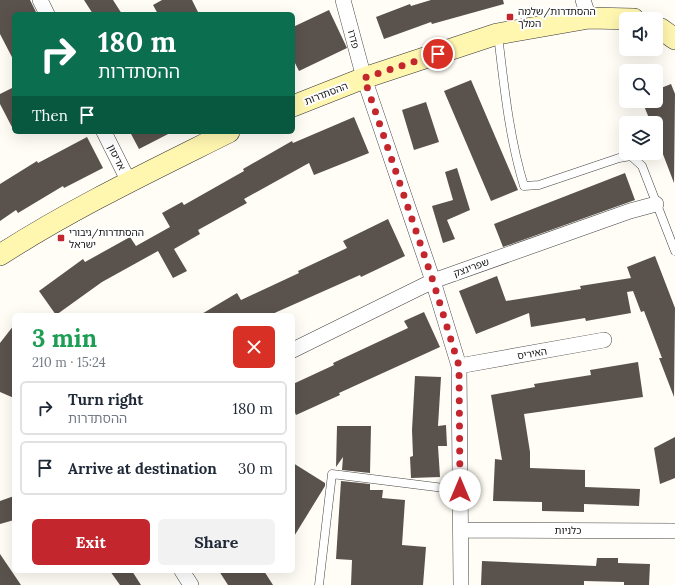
<!DOCTYPE html>
<html lang="en">
<head>
<meta charset="utf-8">
<style>
  :root { --surface:#fff; --page:#f2f2f3; --text:#1f2937; --muted:#747a83; --line:#e0e1e3; --accent:#c4262e }
  body { margin:0; font-family:Lora,"Noto Sans Hebrew",serif; background:var(--page); color:var(--text); height:100vh; display:flex; flex-direction:column; font-size:15px; white-space:nowrap }
  * { box-sizing:border-box; margin:0 }
  p { font-size:13px; color:var(--muted) }
  .icon { flex:none; width:22px; height:22px; fill:none; stroke:currentColor; stroke-width:2; stroke-linecap:round; stroke-linejoin:round }
  .map { position:relative; flex:1; overflow:hidden }
  .panel { position:absolute; left:12px; top:313px; width:283px; height:260px; display:flex; flex-direction:column; background:var(--surface); border-radius:6px; box-shadow:0 4px 16px #0002 }
  .panel>* { flex:none }
  .banner { position:absolute; left:12px; top:12px; width:283px; height:122px; border-radius:6px; box-shadow:0 4px 16px #0002; background:#0b6e4f; color:#fff; overflow:hidden }
  .buttons { position:absolute; left:619px; top:12px; display:grid; gap:8px }
  .buttons a { display:grid; place-items:center; width:44px; height:44px; border-radius:6px; background:var(--surface); box-shadow:0 4px 16px #0002; font-size:20px }
  .pin { position:absolute; display:grid; place-items:center; width:34px; height:34px; color:#fff; margin:-17px; border:2px solid #fff; border-radius:50%; box-shadow:0 1px 4px #0007 }
  .me { position:absolute; width:44px; margin:-22px; rotate:0deg; stroke-linejoin:round; filter:drop-shadow(0 0 3px #0008) }
  .turn { display:flex; align-items:center; gap:14px; height:84px; padding:0 20px; font-size:18px }
  .turn .icon { width:52px; height:52px; stroke-width:2.5 }
  .turn b { display:block; font-size:28px; line-height:34px }
  .then { display:flex; align-items:center; height:38px; padding:0 20px; background:#0003; gap:8px; font-size:15px }
  .round { display:grid; place-items:center; flex:none; width:42px; height:42px; border-radius:6px; background:var(--page) }
  .overview { display:flex; align-items:center; justify-content:space-between; height:68px; padding:0 20px }
  h1 { font-size:24px; font-weight:800; line-height:30px; color:#1e9e55 }
  .primary-button { display:flex; gap:8px; margin-top:auto; padding:8px 20px }
  .primary-button a { flex:1; height:46px; border-radius:6px; background:var(--accent); color:#fff; font-size:16px; font-weight:800; line-height:46px; text-align:center }
  .primary-button a+a { background:var(--page); color:var(--text) }
  ul { padding:0; list-style:none }
  li { display:flex; align-items:center; gap:12px; height:54px; margin:0 8px 6px; padding:0 12px; border:2px solid var(--line); border-radius:6px }
  li div { flex:1 }
  li b { display:block; font-size:15px }
  li em { font-style:normal }
  .map>svg:first-child { display:block }
  .building { fill:#5a524d }
  .lines { fill:none; stroke-linecap:round; stroke-linejoin:round }
  .lane-casing { stroke:#444; stroke-width:9 }
  .street-casing { stroke:#444; stroke-width:16 }
  .secondary-casing { stroke:#333; stroke-width:22 }
  .lane { stroke:#fff; stroke-width:8 }
  .street { stroke:#fff; stroke-width:15 }
  .secondary { stroke:#fff6b0; stroke-width:21 }
  .route { stroke:#c4262e; stroke-width:7; stroke-dasharray:0 12.6 }
  .poi-dot { fill:#c4262e; stroke:#fff; stroke-width:1.5 }
  .labels { text-anchor:middle; stroke-width:4; stroke-linejoin:round; paint-order:stroke }
  .poi-label { font-size:10px; fill:#111; stroke:#fff; text-anchor:start }
  .street-label { font-size:10px; fill:#111; stroke:#fff }
</style>
</head>
<body>
<div class="map">
<svg width="675" height="585" viewBox="0 0 675 585">
  <rect width="100%" height="100%" fill="#fffdf5"/>
  <path class="building" d="M 0,0 L 30,0 L 37,14 L 14,14 L 14,61 L 0,34 Z
    M 84,0 L 113,0 L 122,14 L 93,14 Z
    M 162,0 L 192,0 L 199,14 L 158,14 L 153,5 Z
    M 431,0 L 503,0 L 504,4 L 432,24 L 431,22 L 384,39 L 376,17 L 410,4 L 411,6 Z
    M 329,10 L 347,48 L 299,71 L 293,59 L 293,27 Z
    M 471,80 L 518,190 L 491,201 L 444,91 Z
    M 671,84 L 675,94 L 674,183 L 656,136 L 656,123 L 651,123 L 642,101 L 656,101 L 656,90 Z
    M 14,87 L 14,131 L 0,104 L 0,94 Z
    M 426,102 L 439,142 L 414,150 L 402,110 Z
    M 354,117 L 369,153 L 314,175 L 309,163 L 244,199 L 247,203 L 198,230 L 200,234 L 174,249 L 187,271 L 173,278 L 158,251 L 102,282 L 56,315 L 39,291 L 83,259 L 85,262 L 130,237 L 136,246 L 170,227 L 162,213 L 182,202 L 184,205 L 244,171 L 243,169 L 292,141 L 293,143 Z
    M 130,132 L 172,132 L 139,149 Z
    M 87,137 L 103,168 L 64,188 L 63,186 L 18,213 L 16,210 L 0,221 L 0,184 L 37,161 L 38,163 Z
    M 457,168 L 470,210 L 447,220 L 455,239 L 443,243 L 432,206 L 453,200 L 445,172 Z
    M 625,173 L 635,200 L 503,247 L 494,224 Z
    M 388,219 L 405,256 L 361,277 L 360,275 L 270,315 L 200,315 L 237,293 L 241,300 L 299,273 L 298,271 L 347,248 L 343,241 Z
    M 655,256 L 675,308 L 674,397 L 659,358 L 662,358 L 644,311 L 641,312 L 633,291 L 627,292 L 631,313 L 586,321 L 585,318 L 531,327 L 529,313 L 476,334 L 459,291 L 497,276 L 506,301 L 581,289 L 580,286 L 631,278 L 627,267 Z
    M 424,312 L 440,347 L 339,393 L 340,395 L 296,415 L 293,408 L 293,384 L 334,365 L 333,363 L 408,328 L 404,321 Z
    M 14,325 L 14,398 L 0,392 L 0,343 Z
    M 638,362 L 643,397 L 524,414 L 530,452 L 530,468 L 585,470 L 585,487 L 640,489 L 639,506 L 584,504 L 584,512 L 542,511 L 542,502 L 493,501 L 495,459 L 502,460 L 491,395 L 535,387 L 534,384 L 591,375 L 590,370 Z
    M 415,376 L 441,377 L 438,426 L 446,425 L 447,446 L 438,446 L 440,477 L 411,478 L 410,457 L 413,456 L 412,430 Z
    M 337,426 L 371,426 L 370,473 L 342,470 L 343,457 L 336,467 Z
    M 675,437 L 675,478 L 660,484 L 654,448 Z
    M 293,463 L 325,483 L 325,486 L 293,538 Z
    M 341,481 L 370,484 L 370,490 L 383,490 L 382,498 L 405,500 L 402,545 L 426,547 L 423,585 L 351,585 L 352,560 L 336,559 Z
    M 14,496 L 14,520 L 0,524 L 0,501 Z
    M 0,554 L 21,585 L 0,585 Z
    M 597,558 L 618,558 L 618,563 L 650,564 L 649,585 L 624,585 L 624,582 L 584,581 L 584,585 L 481,585 L 482,561 L 596,566 Z
    M 110,571 L 132,571 L 141,585 L 120,585 Z
    M 219,571 L 264,571 L 273,585 L 228,585 Z"/>
  <g class="lines">
    <g class="lane-casing">
      <path id="lane" d="M 498,35 C 504,85 509,137 524,186 L 539,185 L 619,158 L 631,156 L 642,166 L 675,251
        M 319,585 L 332,474 L 460,490"/>
    </g>
    <g class="street-casing">
      <path id="street" d="M 40,0 L 47,14
        M 343,0 L 364,78 L 433,281 L 459,366 L 461,585
        M 583,0 L 589,18
        M 104,132 L 129,182
        M 293,350 L 433,281 L 630,211 L 656,204
        M 459,366 L 604,340
        M 461,530 L 675,531
        M 182,571 L 191,585"/>
    </g>
    <g class="secondary-casing">
      <path id="secondary" d="M 656,27 L 661,29 L 675,39
        M 293,106 L 364,78 L 497,34 L 589,18 L 634,19
        M 0,255 C 73,208 151,171 229,132"/>
    </g>
    <use href="#lane" class="lane"/>
    <use href="#street" class="street"/>
    <use href="#secondary" class="secondary"/>
  </g>
  <g class="lines">
    <path class="route" d="M 438,54 L 364,78 L 433,281 L 459,366 L 460,490"/>
  </g>
  <g class="poi-dot">
    <rect x="506" y="13" width="8" height="8" rx="2"/>
    <rect x="57" y="234" width="8" height="8" rx="2"/>
  </g>
  <g class="labels">
    <g class="poi-label">
      <text x="518" y="15">ההסתדרות/שלמה<tspan x="518" dy="12">המלך</tspan></text>
      <text x="69" y="236">ההסתדרות/גיבורי<tspan x="69" dy="12">ישראל</tspan></text>
    </g>
    <g class="street-label">
      <text transform="translate(354 39) rotate(75)" y="4">פדרו</text>
      <text transform="translate(326 93) rotate(-21)" y="4">ההסתדרות</text>
      <text transform="translate(117 157) rotate(64)" y="4">אדיסון</text>
      <text transform="translate(471 267) rotate(-20)" y="4">שפרינצק</text>
      <text transform="translate(532 353) rotate(-10)" y="4">האיריס</text>
      <text x="568" y="534">כלניות</text>
    </g>
  </g>
</svg>
<div class="buttons">
<a><svg class="icon" aria-label="sound" viewBox="0 0 24 24"><path d="M4 9h4l5-4v14l-5-4H4zM17 9q2 3 0 6"/></svg></a>
<a><svg class="icon" aria-label="search" viewBox="0 0 24 24"><circle cx="10" cy="10" r="6"/><path d="M15 15l6 6"/></svg></a>
<a><svg class="icon" aria-label="layers" viewBox="0 0 24 24"><path d="M12 4l9 5-9 5-9-5zM3 14l9 5 9-5"/></svg></a>
</div>
<div class="pin" style="left:438px;top:54px;background:#d93025"><svg class="icon" aria-label="arrive" viewBox="0 0 24 24"><path d="M6 21V4h12l-3 4 3 4H6"/></svg></div>
<svg class="me" style="left:460px;top:490px" viewBox="-20 -20 40 40"><circle r="19" fill="#fff"/><path d="M0-13L10 11 0 6-10 11z" fill="#c4262e"/></svg>
<div class="banner">
<div class="turn"><svg class="icon" aria-label="right" viewBox="0 0 24 24"><path d="M7 20v-9h11M14 6l5 5-5 5"/></svg><div><b>180 m</b>ההסתדרות</div></div>
<div class="then">Then<svg class="icon" aria-label="arrive" viewBox="0 0 24 24"><path d="M6 21V4h12l-3 4 3 4H6"/></svg></div>
</div>
<section class="panel">
<div class="overview"><div><h1>3 min</h1><p>210 m · 15:24</p></div><a class="round" style="background:#d93025;color:#fff"><svg class="icon" aria-label="close" viewBox="0 0 24 24"><path d="M6 6l12 12M18 6L6 18"/></svg></a></div>
<ul>
<li><svg class="icon" aria-label="right" viewBox="0 0 24 24"><path d="M7 20v-9h11M14 6l5 5-5 5"/></svg><div><b>Turn right</b><p>ההסתדרות</p></div><em>180 m</em></li>
<li><svg class="icon" aria-label="arrive" viewBox="0 0 24 24"><path d="M6 21V4h12l-3 4 3 4H6"/></svg><div><b>Arrive at destination</b></div><em>30 m</em></li>
</ul>
<div class="primary-button"><a>Exit</a><a>Share</a></div>
</section>
</div>
</body>
</html>
